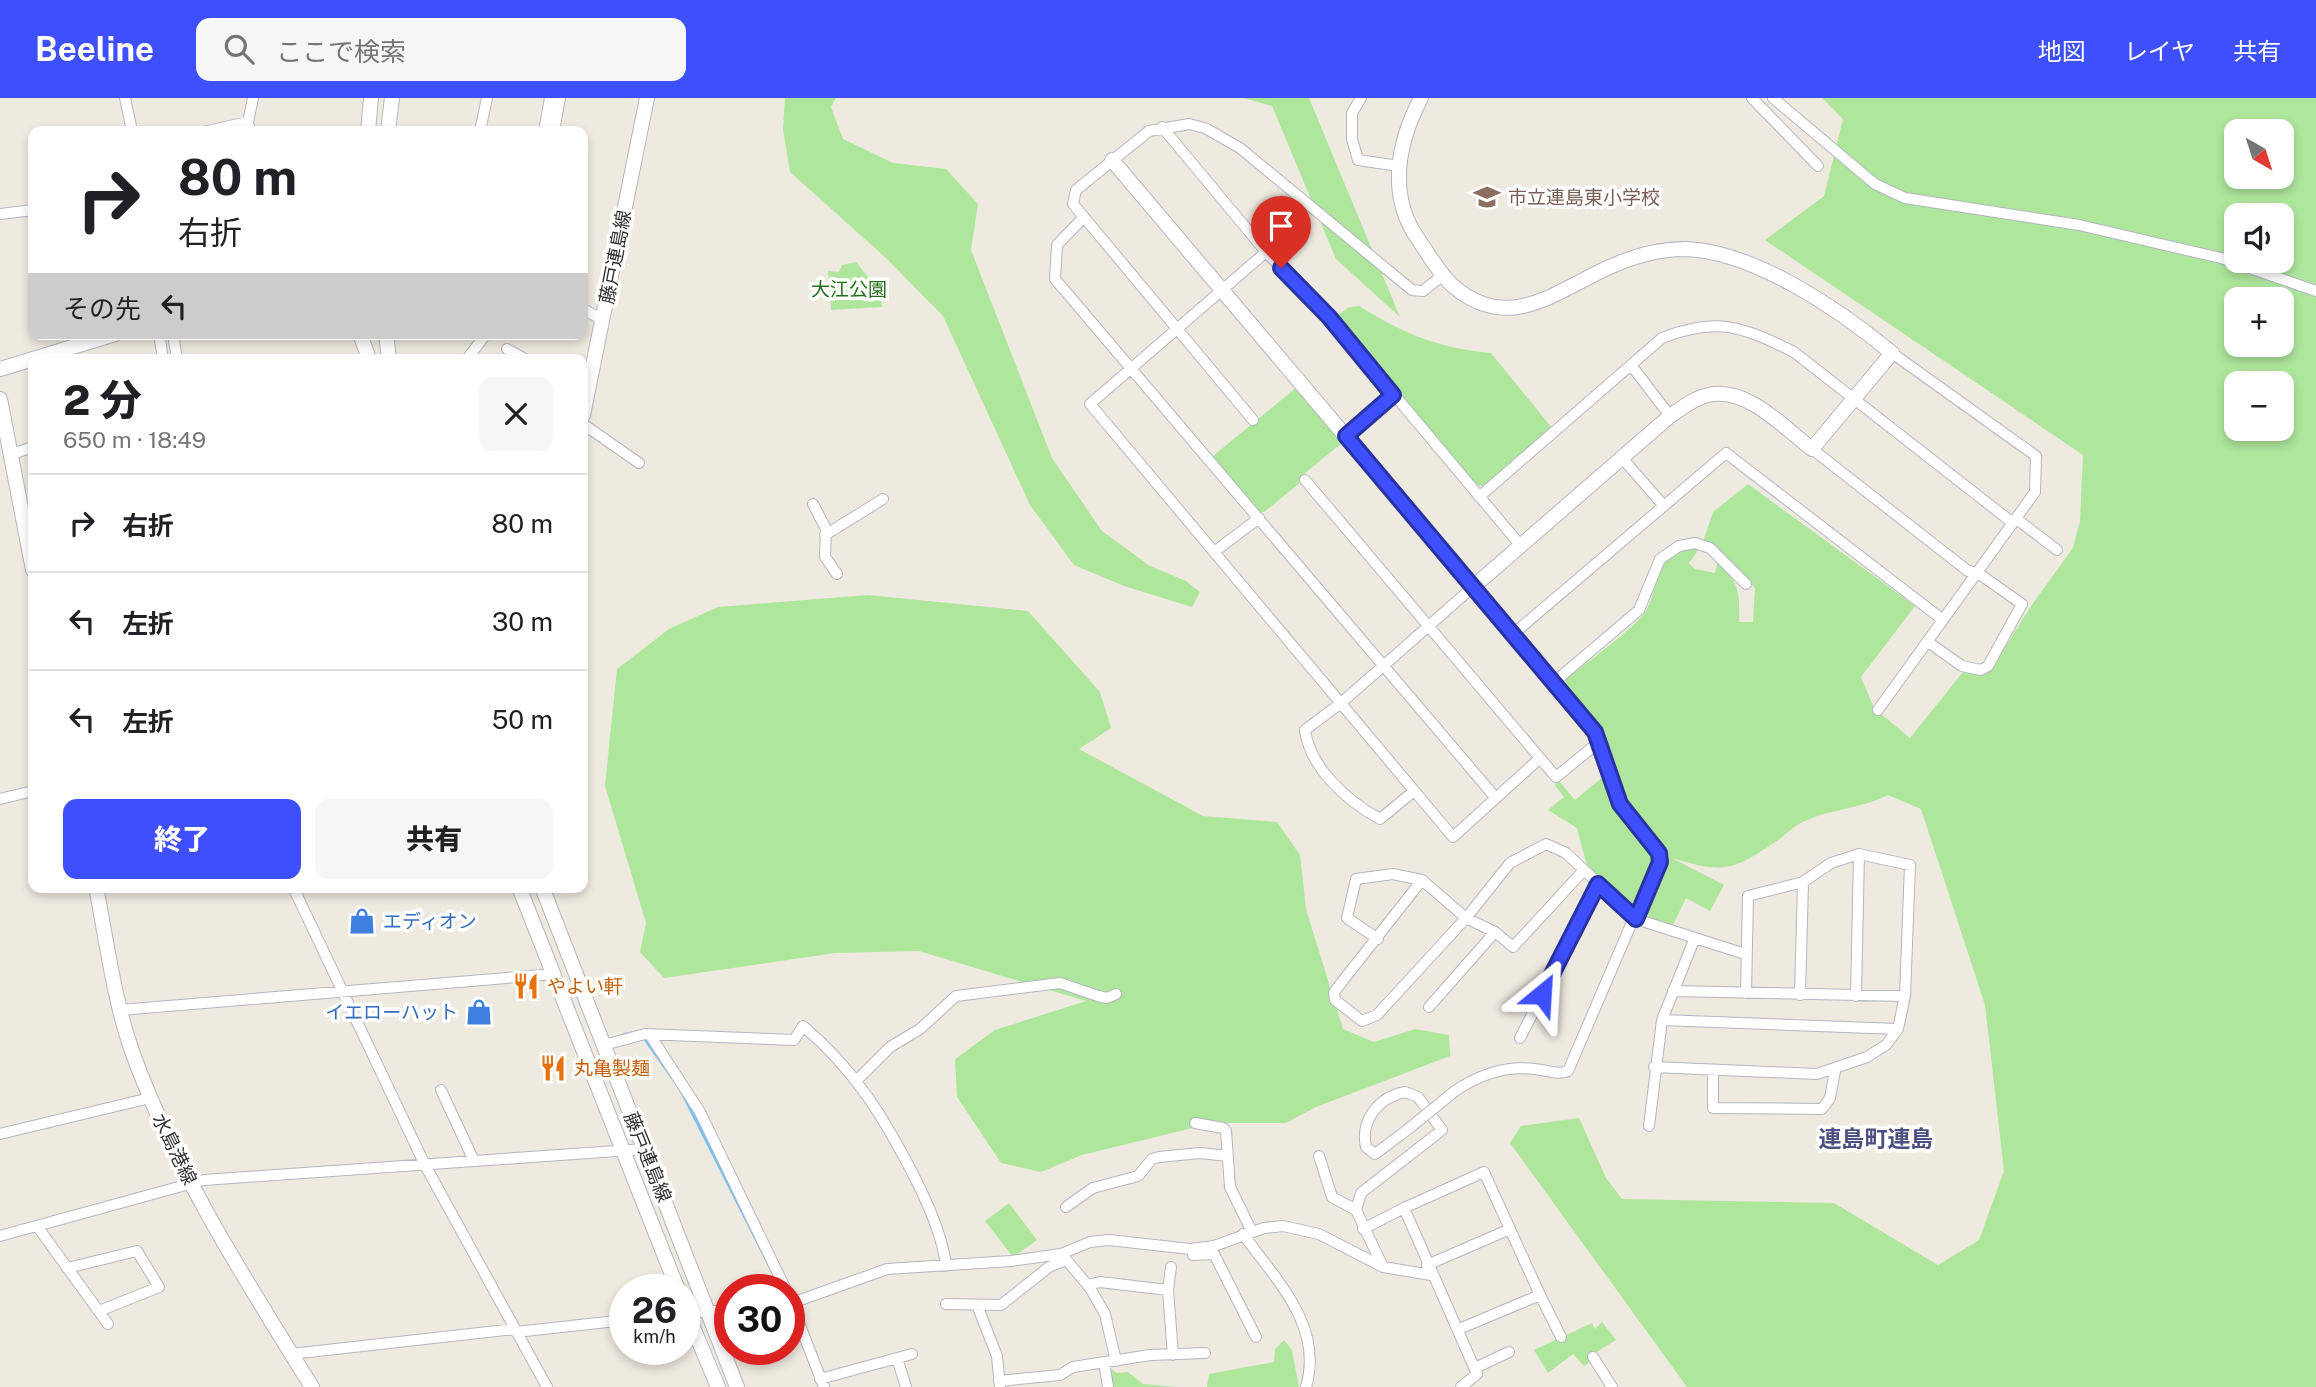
<!DOCTYPE html>
<html lang="ja">
<head>
<meta charset="utf-8">
<style>
  :root { --surface:#fff; --page:#f6f6f6; --text:#202124; --muted:#757577; --line:#e0e0e0; --accent:#3e4ffe }
  body { margin:0; font-family:"Public Sans","Noto Sans JP",sans-serif; background:var(--page); color:var(--text); height:100vh; display:flex; flex-direction:column; font-size:26px; white-space:nowrap }
  * { box-sizing:border-box; margin:0 }
  p { font-size:23px; color:var(--muted) }
  .icon { flex:none; width:38px; height:38px; fill:none; stroke:currentColor; stroke-width:2; stroke-linecap:round; stroke-linejoin:round }
  .map { position:relative; flex:1; overflow:hidden }
  .sheet { position:absolute; left:28px; top:256px; width:560px; height:539px; display:flex; flex-direction:column; background:var(--surface); border-radius:14px; box-shadow:0 4px 10px #0003 }
  .sheet>* { flex:none }
  .banner { position:absolute; left:28px; top:28px; width:560px; height:214px; border-radius:14px; box-shadow:0 4px 10px #0003; background:#fff; color:var(--text); overflow:hidden }
  .needle { width:46px; rotate:141deg }
  .fabs { position:absolute; left:2224px; top:21px; display:grid; gap:14px }
  .fabs a { display:grid; place-items:center; width:70px; height:70px; border-radius:14px; background:var(--surface); box-shadow:0 4px 10px #0003; font-size:35px }
  .speed { position:absolute; left:609px; top:1176px; display:flex; gap:14px; font-size:35px; font-weight:700; text-align:center }
  .speed>* { display:grid; place-content:center; width:91px; height:91px; border-radius:50%; background:var(--surface); box-shadow:0 4px 10px #0003; line-height:1 }
  .speed small { font-size:18px; font-weight:400 }
  .speed .limit { border:10px solid #d22; background:#fff; color:#111 }
  .pin { position:absolute; display:grid; place-items:center; width:60px; height:60px; color:#fff; margin:-72px -30px; border-radius:50% 50% 50% 0; rotate:-45deg; box-shadow:0 0 7px #0007 }
  .pin .icon { rotate:45deg }
  .me { position:absolute; width:77px; margin:-38px; rotate:27deg; stroke-linejoin:round; filter:drop-shadow(0 0 5px #0008) }
  .turn { display:flex; align-items:center; gap:24px; height:147px; padding:0 35px; font-size:32px }
  .turn .icon { width:91px; height:91px; stroke-width:2.5 }
  .turn b { display:block; font-size:49px; line-height:60px }
  .then { display:flex; align-items:center; height:66px; padding:0 35px; background:#0003; gap:14px; font-size:26px }
  .round { display:grid; place-items:center; flex:none; width:74px; height:74px; border-radius:14px; background:var(--page) }
  .summary { display:flex; align-items:center; justify-content:space-between; height:119px; padding:0 35px }
  h1 { font-size:42px; font-weight:800; line-height:52px }
  .button { display:flex; gap:14px; margin-top:auto; padding:14px 35px }
  .button a { flex:1; height:80px; border-radius:14px; background:var(--accent); color:#fff; font-size:28px; font-weight:800; line-height:80px; text-align:center }
  .button a+a { background:var(--page); color:var(--text) }
  ul { padding:0; list-style:none }
  li { display:flex; align-items:center; gap:21px; height:98px; padding:0 35px; border-top:2px solid var(--line) }
  li div { flex:1 }
  li b { display:block; font-size:26px }
  li em { font-style:normal }
  header { display:flex; align-items:center; gap:42px; box-sizing:border-box; height:98px; padding:0 35px; background:var(--accent); color:#fff }
  header strong { font-size:33px }
  nav { display:flex; gap:38px; margin-inline-start:auto; font-size:24px }
  .search { width:490px; height:63px; background:var(--page); display:flex; align-items:center; gap:18px; box-sizing:border-box; padding:0 24px; border-radius:14px; color:var(--muted); font-size:26px }
  .map>svg:first-child { display:block }
  .green { fill:#aee69c; fill-rule:evenodd }
  .water { fill:#72c3f2 }
  .lines { fill:none; stroke-linecap:round; stroke-linejoin:round }
  .street-casing { stroke:#b4b5c1; stroke-width:12 }
  .secondary-casing { stroke:#b4b5c1; stroke-width:16 }
  .street { stroke:#fff; stroke-width:10 }
  .secondary { stroke:#fff; stroke-width:14 }
  .street-bridge-casing { stroke:#b4b5c1; stroke-width:12; stroke-linecap:butt }
  .street-bridge { stroke:#fff; stroke-width:10 }
  .route-casing { stroke:#2833a5; stroke-width:18 }
  .route { stroke:#3e4ffe; stroke-width:12 }
  .labels { text-anchor:middle; stroke-width:7; stroke-linejoin:round; paint-order:stroke }
  .education-label { font-size:19px; fill:#785e54; stroke:#fff; text-anchor:start }
  .street-label { font-size:19px; fill:#2e2e2e; stroke:#fff }
  .park-label { font-size:19px; fill:#236f19; stroke:#fff }
  .shop-label { font-size:19px; fill:#366cbe; stroke:#fff; text-anchor:start }
  .food-label { font-size:19px; fill:#c56008; stroke:#fff; text-anchor:start }
  .quarter-label { font-size:23px; font-weight:bold; fill:#4c5080; stroke:#fff }
</style>
</head>
<body>
<header>
<strong>Beeline</strong>
<div class="search"><svg class="icon" aria-label="search" viewBox="0 0 24 24"><circle cx="10" cy="10" r="6"/><path d="M15 15l6 6"/></svg>ここで検索</div>
<nav><a>地図</a><a>レイヤ</a><a>共有</a></nav>
</header>
<div class="map">
<svg width="2316" height="1289" viewBox="0 0 2316 1289">
  <rect width="100%" height="100%" fill="#efeae0"/>
  <path class="green" d="M 785,0 L 836,0 L 831,9 L 843,41 L 893,65 L 946,71 L 978,106 L 971,152 L 1052,360 L 1102,433 L 1150,468 L 1186,483 L 1200,494 L 1192,509 L 1124,488 L 1074,467 L 1030,407 L 943,218 L 886,160 L 790,74 L 783,31 Z
    M 1243,0 L 1309,0 L 1400,219 L 1336,161 L 1272,8 Z
    M 1822,0 L 2316,0 L 2316,1289 L 1687,1289 L 1510,1045 L 1521,1028 L 1579,1020 L 1606,1080 L 1622,1101 L 1834,1105 L 1938,1167 L 1979,1142 L 2004,1073 L 1985,907 L 1921,711 L 1888,697 C 1860,711 1831,711 1805,723 C 1795,727 1786,736 1778,742 C 1733,773 1724,776 1672,760 L 1724,787 L 1710,813 L 1686,800 L 1673,827 L 1650,820 L 1646,813 L 1669,759 L 1632,713 L 1621,693 L 1598,631 L 1565,591 L 1566,581 C 1584,566 1633,532 1645,514 C 1661,491 1651,447 1699,451 L 1689,465 L 1695,471 L 1715,475 L 1718,463 C 1739,484 1740,495 1739,524 L 1753,524 L 1755,490 L 1715,450 L 1703,444 L 1713,414 L 1748,386 L 1915,508 L 1861,579 L 1874,610 L 1910,640 L 1963,574 L 1984,577 L 1992,570 L 2031,508 L 2073,450 L 2080,423 L 2083,357 L 1765,142 L 1824,98 L 1843,21 ZM 2236,33 L 2282,33 L 2282,79 L 2236,79 ZM 2236,117 L 2282,117 L 2282,163 L 2236,163 ZM 2236,201 L 2282,201 L 2282,247 L 2236,247 ZM 2236,285 L 2282,285 L 2282,331 L 2236,331 Z
    M 856,164 L 880,194 L 882,209 L 831,212 L 828,173 L 839,174 L 842,167 Z
    M 1359,208 C 1404,236 1438,250 1491,255 L 1552,330 L 1483,388 L 1475,387 L 1334,220 L 1349,209 Z
    M 1297,289 L 1343,344 L 1299,380 L 1301,384 L 1264,414 L 1259,414 L 1213,358 Z
    M 868,497 L 1028,513 L 1100,594 L 1111,630 L 1079,651 L 1203,718 L 1277,724 L 1300,757 L 1306,811 L 1343,931 L 1374,944 L 1415,931 L 1449,937 L 1450,958 L 1316,1009 L 1286,1025 L 1213,1025 L 1082,1057 L 1041,1074 L 1001,1065 L 957,999 L 955,961 L 995,932 L 1086,903 L 919,853 L 835,855 L 664,880 L 640,854 L 646,825 L 605,688 L 617,571 L 669,531 L 718,509 Z
    M 1604,678 L 1611,695 L 1653,759 L 1654,768 L 1637,808 L 1631,810 L 1587,768 L 1577,730 L 1548,712 L 1564,699 L 1555,687 L 1559,683 L 1575,702 Z
    M 1009,1105 L 1037,1142 L 1013,1159 L 985,1123 Z
    M 1602,1224 L 1616,1242 L 1589,1259 L 1591,1263 L 1584,1268 L 1573,1256 L 1548,1275 L 1534,1252 L 1592,1225 L 1595,1231 Z
    M 1284,1242 L 1292,1252 L 1299,1289 L 1207,1289 L 1209,1276 L 1274,1264 L 1275,1251 Z
    M 1107,1268 L 1117,1275 L 1128,1274 L 1143,1286 L 1177,1289 L 1111,1289 Z"/>
  <path class="water" d="M 642,933 L 682,991 L 783,1192 L 780,1192 L 679,992 L 643,941 L 623,938 L 623,935 Z"/>
  <g class="lines">
    <g class="street-casing">
      <path id="street" d="M 125,0 L 132,33
        M 1361,0 L 1352,15 L 1352,41 L 1358,62 L 1399,68
        M 1752,0 L 1818,68
        M 1773,0 L 1875,86 L 1905,100 L 2079,127 L 2221,160 L 2316,193
        M 1162,29 L 1266,154 L 1329,219 L 1521,448
        M 207,33 L 248,24
        M 250,33 L 248,24 L 253,0
        M 480,33 L 487,0
        M 544,33 L 550,0
        M 554,33 L 560,0
        M 0,116 L 33,112
        M 1084,119 L 1057,147 L 1055,181 L 1495,699
        M 1266,154 L 1090,306 L 1453,739 L 1539,661
        M 583,211 L 603,222
        M 159,236 L 163,261
        M 173,236 L 177,261
        M 507,251 L 525,261
        M 467,261 L 486,236
        M 1631,267 L 1670,318
        M 1253,322 L 1073,106 L 1076,92 L 1149,33 L 1189,26 L 1205,30 L 1240,50 L 1412,192 L 1423,193 L 1443,177
        M 583,326 L 639,365
        M 1346,338 L 1393,297
        M 1812,351 L 1968,473 L 1978,475 L 2022,506 L 1988,568 L 1981,572 L 1962,568 L 1928,544
        M 12,356 L 33,349
        M 1622,360 L 1664,408
        M 1305,382 L 1556,679 L 1599,644
        M 1479,399 L 1662,240 C 1718,218 1743,229 1794,254 L 2009,422 L 2018,422 L 2057,452
        M 813,406 L 826,431 L 825,459 L 837,476
        M 825,437 L 883,401
        M 1214,454 L 1259,420
        M 1512,537 L 1726,355 L 1943,522
        M 1553,585 L 1639,512 L 1660,461 L 1679,448 L 1695,445 L 1710,450 L 1746,486
        M 1878,612 L 2035,394 L 2036,358 L 1892,255
        M 1414,693 L 1380,721 C 1347,703 1310,670 1305,632 L 1341,605 L 1473,489 L 1595,634 L 1620,706 L 1660,759 L 1568,973 C 1557,977 1551,973 1541,972 C 1510,966 1480,976 1455,993
        M 0,701 L 33,693
        M 1422,782 L 1334,894 L 1335,902 L 1362,923 L 1377,917 L 1466,820 L 1510,765 L 1546,746 L 1566,755 L 1636,821 L 1745,856
        M 293,789 L 425,1067 L 547,1289
        M 1378,841 L 1347,820 L 1356,781 L 1393,776 L 1422,782 L 1466,820 L 1495,834 L 1513,849 L 1584,772
        M 1673,893 L 1905,898
        M 1800,897 L 1803,784
        M 1856,898 L 1859,756
        M 1429,909 L 1495,834
        M 120,912 L 554,876
        M 1662,922 L 1898,931
        M 650,937 L 700,1014 L 786,1192
        M 1520,940 L 1599,786
        M 604,947 L 645,936 L 794,942 L 803,928 C 856,973 885,1021 916,1082 C 929,1108 943,1139 946,1168
        M 1654,969 L 1817,976 L 1867,959 L 1886,947 L 1898,931 L 1905,898 L 1910,767 L 1859,756 L 1831,765 L 1803,784 L 1748,798 L 1746,895
        M 1713,973 L 1713,1010 L 1822,1011 L 1830,1000 L 1835,973
        M 857,982 L 890,949 L 920,931 L 956,898 L 1060,885 L 1098,898 L 1107,900 L 1116,896
        M 441,992 L 474,1063
        M 1195,1025 L 1223,1030 L 1226,1033 L 1230,1089 L 1252,1134
        M 1649,1028 L 1662,922 L 1694,842
        M 0,1036 L 150,1000
        M 1319,1058 L 1332,1099 L 1356,1112
        M 1066,1109 L 1093,1090 L 1138,1078 L 1152,1061 L 1159,1059 L 1200,1055 L 1228,1058
        M 37,1128 L 108,1226
        M 1363,1131 L 1404,1110
        M 1243,1136 C 1276,1182 1324,1228 1306,1289
        M 0,1138 L 204,1082 L 645,1051
        M 1193,1157 L 1214,1156 L 1256,1239
        M 1063,1158 L 1090,1190 L 1105,1216 L 1116,1263
        M 1427,1167 L 1510,1131
        M 1171,1169 L 1168,1192 L 1173,1257
        M 1383,1169 L 1356,1112 L 1361,1095 L 1442,1032 L 1418,999 L 1405,994 C 1379,999 1360,1022 1366,1049 L 1375,1056 L 1407,1032
        M 67,1170 L 137,1153 L 159,1189 L 99,1213
        M 1087,1187 L 1100,1184 L 1168,1192
        M 1540,1197 L 1561,1239
        M 789,1199 L 824,1289
        M 789,1206 L 887,1171 L 1011,1163 L 1061,1156 L 1090,1144 L 1109,1142 L 1190,1151 L 1214,1148 L 1264,1130 L 1283,1128 L 1319,1136 L 1383,1169 L 1431,1177
        M 946,1206 L 1001,1207 L 1049,1169 L 1066,1162
        M 977,1207 L 997,1258 L 1000,1289
        M 684,1215 L 730,1212
        M 1459,1231 L 1540,1197 L 1484,1074 L 1404,1110 L 1477,1276 L 1461,1289
        M 516,1234 L 625,1222
        M 291,1256 L 514,1231
        M 1593,1259 L 1612,1289
        M 897,1260 L 906,1289
        M 1104,1264 L 1108,1289
        M 1475,1270 L 1509,1254
        M 820,1281 L 912,1256
        M 999,1283 L 1060,1277 L 1073,1269 L 1150,1257 L 1205,1255"/>
    </g>
    <g class="secondary-casing">
      <path id="secondary" d="M 368,33 L 371,0
        M 388,33 L 392,0
        M 1112,62 L 1473,489 L 1670,318 C 1682,310 1694,300 1708,297 C 1747,288 1784,330 1812,351 L 1892,255 C 1840,212 1754,153 1685,151 C 1658,151 1628,160 1603,172 C 1551,197 1507,234 1453,188 C 1439,175 1429,157 1418,141 C 1387,97 1398,44 1421,0
        M 360,236 L 369,261
        M 386,236 L 389,261
        M 0,271 L 115,236
        M 0,301 L 33,472
        M 583,317 L 647,0
        M 96,789 C 107,845 114,903 133,956 C 176,1074 246,1183 312,1289
        M 519,789 L 678,1192
        M 542,789 L 737,1289
        M 684,1208 L 718,1289"/>
    </g>
    <use href="#street" class="street"/>
    <use href="#secondary" class="secondary"/>
    <g class="street-bridge-casing">
      <path id="street-bridge" d="M 1407,1032 L 1455,993"/>
    </g>
    <use href="#street-bridge" class="street-bridge"/>
  </g>
  <g class="lines">
    <g class="route-casing">
      <path id="route" d="M 1281,170 L 1329,219 L 1393,297 L 1346,338 L 1595,634 L 1620,706 L 1659,755 L 1660,764 L 1636,821 L 1598,786 L 1542,896"/>
    </g>
    <use href="#route" class="route"/>
  </g>
  <defs>
    <g id="school-bare" transform="scale(2.1)"><path d="M0-5L7-2L0 1L-7-2ZM-4 1L0 2.5L4 1V4Q0 6-4 4Z" fill="#8d6e63" stroke="#fff" stroke-width="2.5" paint-order="stroke"/></g>
    <g id="shop-bare" transform="scale(2.1)"><path d="M-5-2.5h2.3a2.7 3.5 0 0 1 5.4 0H5L5.5 6h-11ZM-1.5-2.5h3a1.5 2.3 0 0 0-3 0Z" fill="#3f7fe0" stroke="#fff" stroke-width="2.5" paint-order="stroke"/></g>
    <g id="restaurant-bare" transform="scale(2.1)"><path d="M-5-6h1v4h1v-4h1v4h1v-4h1v5L-1.5 .5V6h-2V.5L-5-1ZM5-6V6H3V1.5H1.5Q1.5-4 5-6Z" fill="#e8710a" stroke="#fff" stroke-width="2.5" paint-order="stroke"/></g>
  </defs>
  <g fill-rule="evenodd">
    <use href="#school-bare" x="1487" y="99"/>
    <use href="#shop-bare" x="362" y="823"/>
    <use href="#restaurant-bare" x="526" y="888"/>
    <use href="#shop-bare" x="479" y="914"/>
    <use href="#restaurant-bare" x="553" y="970"/>
  </g>
  <g class="labels">
    <g class="education-label">
      <text x="1508" y="106">市立連島東小学校</text>
    </g>
    <g class="street-label">
      <text transform="translate(615 159) rotate(-79)" y="7">藤戸連島線</text>
      <text transform="translate(175 1051) rotate(64)" y="7">水島港線</text>
      <text transform="translate(648 1059) rotate(68)" y="7">藤戸連島線</text>
    </g>
    <g class="park-label">
      <text x="849" y="198">大江公園</text>
    </g>
    <g class="shop-label">
      <text x="383" y="830">エディオン</text>
      <text x="458" y="921" text-anchor="end">イエローハット</text>
    </g>
    <g class="food-label">
      <text x="547" y="895">やよい軒</text>
      <text x="574" y="977">丸亀製麺</text>
    </g>
    <g class="quarter-label">
      <text x="1876" y="1049">連島町連島</text>
    </g>
  </g>
</svg>
<div class="fabs">
<a><svg class="needle" viewBox="-14 -14 28 28"><path d="M0-13l5 13h-10z" fill="#e53935"/><path d="M0 13l5-13h-10z" fill="#757577"/></svg></a>
<a><svg class="icon" aria-label="sound" viewBox="0 0 24 24"><path d="M4 9h4l5-4v14l-5-4H4zM17 9q2 3 0 6"/></svg></a>
<a>+</a>
<a>−</a>
</div>
<div class="speed"><div>26<small>km/h</small></div><div class="limit">30</div></div>
<div class="pin" style="left:1281px;top:170px;background:#d93025"><svg class="icon" aria-label="arrive" viewBox="0 0 24 24"><path d="M6 21V4h12l-3 4 3 4H6"/></svg></div>
<svg class="me" style="left:1542px;top:896px" viewBox="-20 -20 40 40"><path d="M0-17L14 15 0 8-14 15z" fill="#3e4ffe" stroke="#fff" stroke-width="4"/></svg>
<div class="banner">
<div class="turn"><svg class="icon" aria-label="right" viewBox="0 0 24 24"><path d="M7 20v-9h11M14 6l5 5-5 5"/></svg><div><b>80 m</b>右折</div></div>
<div class="then">その先<svg class="icon" aria-label="left" viewBox="0 0 24 24"><path d="M17 20v-9H6M10 6l-5 5 5 5"/></svg></div>
</div>
<section class="sheet">
<div class="summary"><div><h1>2 分</h1><p>650 m · 18:49</p></div><a class="round"><svg class="icon" aria-label="close" viewBox="0 0 24 24"><path d="M6 6l12 12M18 6L6 18"/></svg></a></div>
<ul>
<li><svg class="icon" aria-label="right" viewBox="0 0 24 24"><path d="M7 20v-9h11M14 6l5 5-5 5"/></svg><div><b>右折</b></div><em>80 m</em></li>
<li><svg class="icon" aria-label="left" viewBox="0 0 24 24"><path d="M17 20v-9H6M10 6l-5 5 5 5"/></svg><div><b>左折</b></div><em>30 m</em></li>
<li><svg class="icon" aria-label="left" viewBox="0 0 24 24"><path d="M17 20v-9H6M10 6l-5 5 5 5"/></svg><div><b>左折</b></div><em>50 m</em></li>
</ul>
<div class="button"><a>終了</a><a>共有</a></div>
</section>
</div>
</body>
</html>
